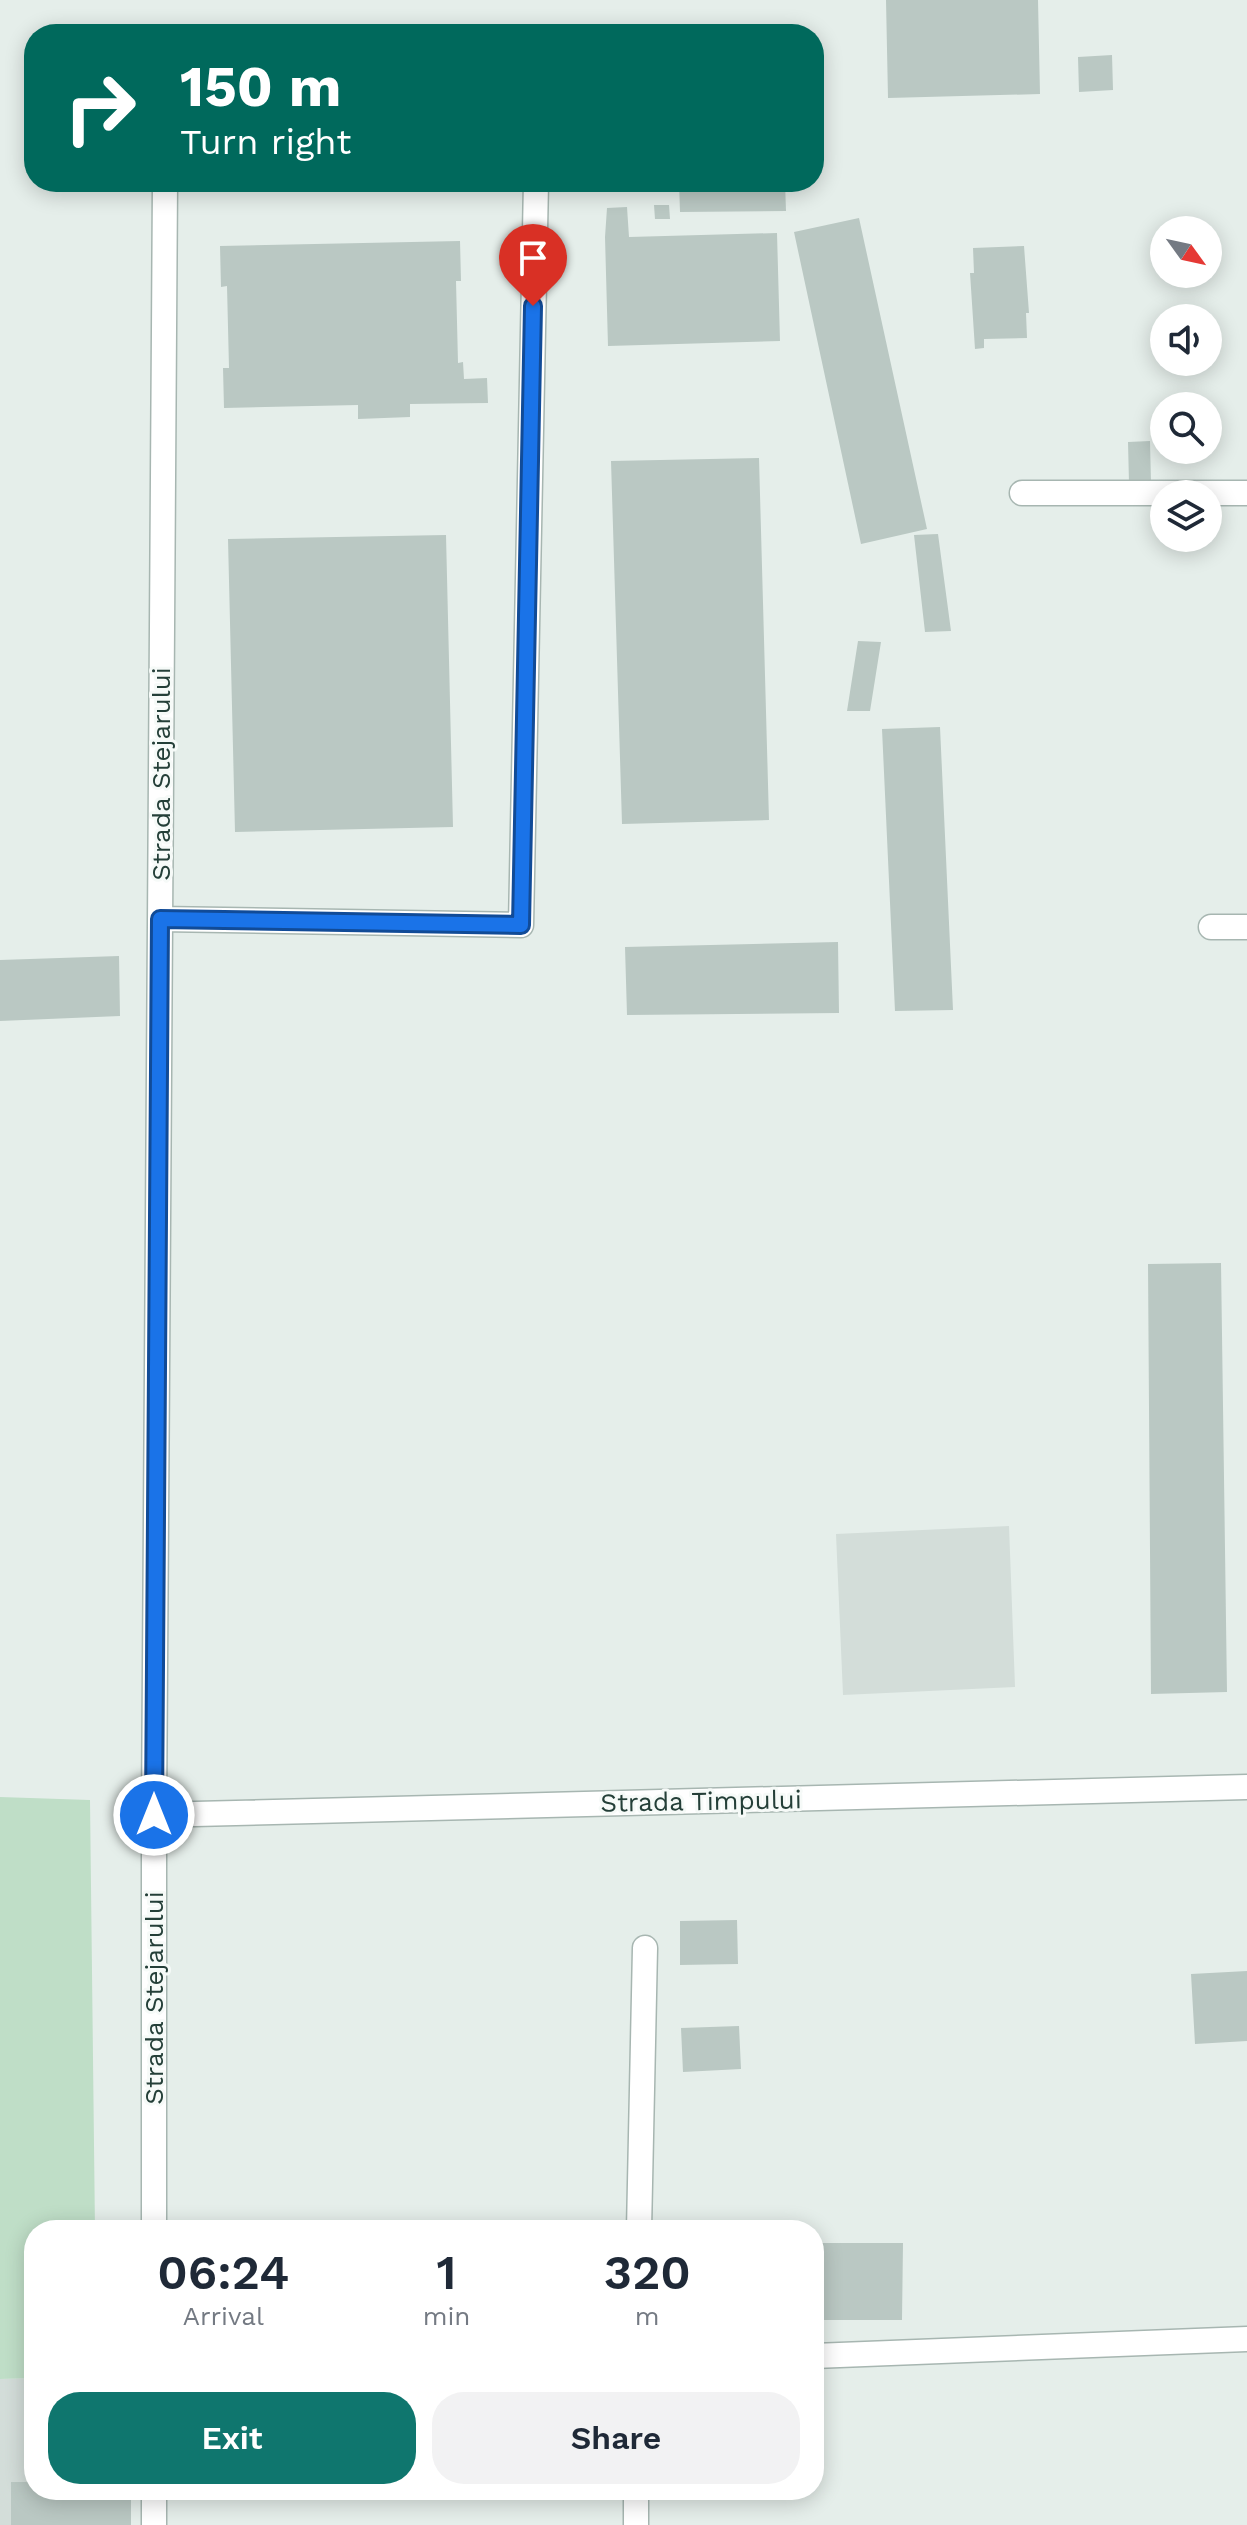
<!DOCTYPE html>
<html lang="en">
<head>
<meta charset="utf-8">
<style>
  :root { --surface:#fff; --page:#f2f2f3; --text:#1f2937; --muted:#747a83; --accent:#0f766e }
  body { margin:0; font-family:"Work Sans",sans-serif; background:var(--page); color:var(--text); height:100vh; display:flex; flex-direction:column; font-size:30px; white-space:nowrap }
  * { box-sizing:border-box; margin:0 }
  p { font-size:26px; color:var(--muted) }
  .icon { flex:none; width:44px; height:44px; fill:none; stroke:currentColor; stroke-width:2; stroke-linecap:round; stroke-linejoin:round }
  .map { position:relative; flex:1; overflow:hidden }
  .sheet { position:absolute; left:24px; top:2220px; width:800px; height:280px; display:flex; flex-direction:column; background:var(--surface); border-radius:32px; box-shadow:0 4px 20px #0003 }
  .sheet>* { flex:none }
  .guide { position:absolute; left:24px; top:24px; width:800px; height:168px; border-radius:32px; box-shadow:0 4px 20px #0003; background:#00695c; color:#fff; overflow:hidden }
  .needle { width:52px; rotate:123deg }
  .tools { position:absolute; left:1150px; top:216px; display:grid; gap:16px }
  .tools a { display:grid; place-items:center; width:72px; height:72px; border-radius:50%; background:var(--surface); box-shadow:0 4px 20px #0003; font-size:40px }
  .pin { position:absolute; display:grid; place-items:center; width:68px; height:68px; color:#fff; margin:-82px -34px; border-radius:50% 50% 50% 0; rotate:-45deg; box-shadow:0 0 8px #0007 }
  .pin .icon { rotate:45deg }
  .me { position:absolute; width:88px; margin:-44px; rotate:0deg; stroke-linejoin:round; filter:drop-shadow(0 0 6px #0008) }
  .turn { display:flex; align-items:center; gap:28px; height:168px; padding:0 24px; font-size:36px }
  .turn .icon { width:104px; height:104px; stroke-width:2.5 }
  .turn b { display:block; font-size:56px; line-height:68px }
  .eta { display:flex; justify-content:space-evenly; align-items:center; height:136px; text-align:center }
  .eta b { font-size:48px; font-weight:600; line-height:56px }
  .cta { display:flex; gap:16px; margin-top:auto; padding:16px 24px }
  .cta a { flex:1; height:92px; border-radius:32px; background:var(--accent); color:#fff; font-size:32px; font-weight:600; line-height:92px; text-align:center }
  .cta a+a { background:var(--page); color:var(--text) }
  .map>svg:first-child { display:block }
  .built { fill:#d3ddd9 }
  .green { fill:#bfdec7 }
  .building { fill:#bac8c3 }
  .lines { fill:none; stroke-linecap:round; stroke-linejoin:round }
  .minor-casing { stroke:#a7b6b1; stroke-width:27 }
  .minor { stroke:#fff; stroke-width:24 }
  .route-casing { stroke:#114b97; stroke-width:20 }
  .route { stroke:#1a73e8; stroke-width:14 }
  .labels { text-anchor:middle; stroke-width:6; stroke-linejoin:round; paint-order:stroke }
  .street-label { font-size:26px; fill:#243f38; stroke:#f6faf8 }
</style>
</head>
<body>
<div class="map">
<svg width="1247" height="2525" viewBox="0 0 1247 2525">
  <rect width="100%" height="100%" fill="#e5eeea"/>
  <path class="built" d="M 1009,1526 L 1015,1687 L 843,1695 L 836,1534 Z
    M 34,2378 L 34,2490 L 131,2490 L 131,2525 L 0,2525 L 0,2379 Z"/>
  <path class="green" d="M 0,1797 L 90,1800 L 95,2230 L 34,2230 L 34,2378 L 0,2379 Z"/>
  <path class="building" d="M 886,0 L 1038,0 L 1040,94 L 888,98 Z
    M 1112,55 L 1113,90 L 1079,92 L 1078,57 Z
    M 679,182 L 785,182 L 786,211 L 680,212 Z
    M 654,205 L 669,205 L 670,219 L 655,219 Z
    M 627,207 L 629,237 L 777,233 L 780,341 L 608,346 L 605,237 L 607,208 Z
    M 859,218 L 927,529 L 861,544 L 794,232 Z
    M 460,241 L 461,281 L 456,281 L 458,363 L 463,362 L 464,379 L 487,378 L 488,403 L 410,404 L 410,417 L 358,419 L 358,405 L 224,408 L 223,368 L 229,368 L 227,286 L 221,287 L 220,246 Z
    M 1024,246 L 1029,313 L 1026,313 L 1027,338 L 984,339 L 984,348 L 975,349 L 970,273 L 974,273 L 973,248 Z
    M 1150,441 L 1151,483 L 1129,483 L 1128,442 Z
    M 759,458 L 769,820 L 622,824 L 611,461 Z
    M 938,534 L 951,631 L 925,632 L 914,535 Z
    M 446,535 L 453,827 L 235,832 L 228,539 Z
    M 858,641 L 881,642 L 870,711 L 847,711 Z
    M 940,727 L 953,1010 L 895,1011 L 882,729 Z
    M 838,942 L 839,1013 L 627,1015 L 625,947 Z
    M 119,956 L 120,1016 L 0,1021 L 0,960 Z
    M 1221,1263 L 1227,1692 L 1151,1694 L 1148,1264 Z
    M 737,1920 L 738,1964 L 680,1965 L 680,1921 Z
    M 1247,1971 L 1247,2041 L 1195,2044 L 1191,1974 Z
    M 739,2026 L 741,2069 L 683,2072 L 681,2028 Z
    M 814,2243 L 903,2243 L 902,2320 L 814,2320 Z
    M 11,2482 L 34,2482 L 34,2490 L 131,2490 L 131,2525 L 11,2525 Z"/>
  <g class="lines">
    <g class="minor-casing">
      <path id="minor" d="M 1022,493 L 1247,493
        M 160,919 L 521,925 L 536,182
        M 1211,927 L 1247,927
        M 154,1815 L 1247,1787
        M 154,2230 L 154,1815 L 165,182
        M 639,2230 L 645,1948
        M 814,2356 L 1247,2339
        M 154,2490 L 154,2525
        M 636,2490 L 636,2525"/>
    </g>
    <use href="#minor" class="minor"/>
  </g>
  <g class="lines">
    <g class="route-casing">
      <path id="route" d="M 154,1815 L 160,919 L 521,925 L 533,306"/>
    </g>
    <use href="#route" class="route"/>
  </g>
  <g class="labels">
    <g class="street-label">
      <text transform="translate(161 774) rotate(-90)" y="9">Strada Stejarului</text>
      <text transform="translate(701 1801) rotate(-1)" y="9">Strada Timpului</text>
      <text transform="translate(154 1998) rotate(-90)" y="9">Strada Stejarului</text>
    </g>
  </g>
</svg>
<div class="tools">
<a><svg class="needle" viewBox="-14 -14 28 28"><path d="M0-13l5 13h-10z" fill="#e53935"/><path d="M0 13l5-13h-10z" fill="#747a83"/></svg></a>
<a><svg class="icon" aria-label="sound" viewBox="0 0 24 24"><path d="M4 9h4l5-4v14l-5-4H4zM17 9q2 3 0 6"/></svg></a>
<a><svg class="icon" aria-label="search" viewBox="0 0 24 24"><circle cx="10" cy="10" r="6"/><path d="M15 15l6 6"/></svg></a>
<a><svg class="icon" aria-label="layers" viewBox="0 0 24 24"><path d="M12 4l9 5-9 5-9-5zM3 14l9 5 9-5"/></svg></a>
</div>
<div class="pin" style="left:533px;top:306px;background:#d93025"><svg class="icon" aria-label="arrive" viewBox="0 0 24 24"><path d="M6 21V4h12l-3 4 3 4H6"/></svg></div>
<svg class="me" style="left:154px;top:1815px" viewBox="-20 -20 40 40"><circle r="17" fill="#1a73e8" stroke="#fff" stroke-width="3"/><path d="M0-11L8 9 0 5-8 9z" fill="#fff"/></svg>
<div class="guide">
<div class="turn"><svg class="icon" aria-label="right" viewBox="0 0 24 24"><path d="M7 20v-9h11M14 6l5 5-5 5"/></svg><div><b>150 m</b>Turn right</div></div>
</div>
<section class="sheet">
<div class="eta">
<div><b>06:24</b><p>Arrival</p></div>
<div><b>1</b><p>min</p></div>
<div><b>320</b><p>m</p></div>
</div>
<div class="cta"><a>Exit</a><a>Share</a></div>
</section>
</div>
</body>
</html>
